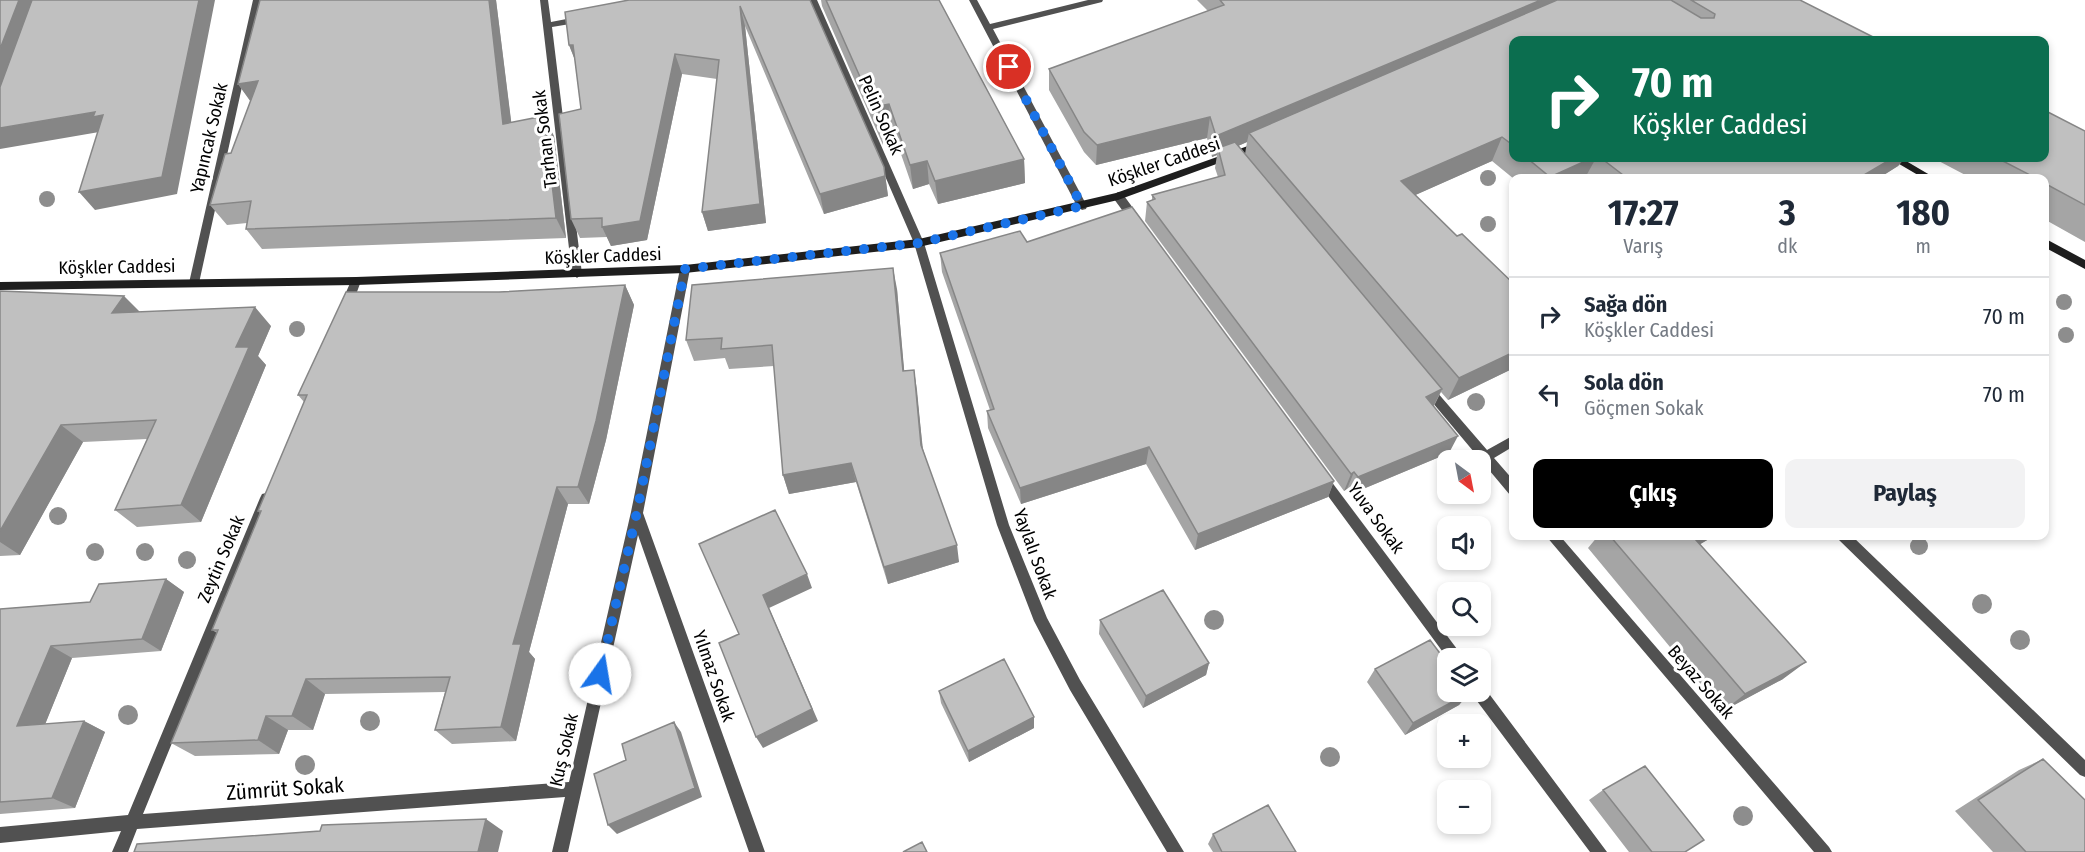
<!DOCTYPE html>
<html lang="tr">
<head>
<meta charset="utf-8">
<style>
  :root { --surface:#fff; --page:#f2f2f3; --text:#1f2937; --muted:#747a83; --line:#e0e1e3; --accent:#000 }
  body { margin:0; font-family:"Fira Sans Condensed",sans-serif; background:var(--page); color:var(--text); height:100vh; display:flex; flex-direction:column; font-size:22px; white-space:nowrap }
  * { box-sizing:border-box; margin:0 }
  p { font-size:20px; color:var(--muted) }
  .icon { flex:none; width:33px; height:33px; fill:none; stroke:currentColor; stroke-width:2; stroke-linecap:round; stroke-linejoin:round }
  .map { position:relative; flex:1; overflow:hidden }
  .side { position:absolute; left:1509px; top:174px; width:540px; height:366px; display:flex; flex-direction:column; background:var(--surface); border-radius:12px; box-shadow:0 3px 9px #0003 }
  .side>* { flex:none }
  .banner { position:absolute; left:1509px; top:36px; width:540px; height:126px; border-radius:12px; box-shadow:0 3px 9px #0003; background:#0b6e4f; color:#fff; overflow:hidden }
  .needle { width:39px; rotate:148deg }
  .tools { position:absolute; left:1437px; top:450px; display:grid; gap:12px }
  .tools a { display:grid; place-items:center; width:54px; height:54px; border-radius:12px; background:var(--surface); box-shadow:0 3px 9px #0003; font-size:30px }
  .pin { position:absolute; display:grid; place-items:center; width:51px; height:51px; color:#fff; margin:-26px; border:3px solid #fff; border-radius:50%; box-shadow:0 2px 6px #0007 }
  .me { position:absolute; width:66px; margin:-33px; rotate:13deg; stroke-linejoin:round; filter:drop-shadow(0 0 4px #0008) }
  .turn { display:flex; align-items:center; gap:21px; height:126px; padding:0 24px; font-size:27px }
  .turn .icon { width:78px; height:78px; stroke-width:2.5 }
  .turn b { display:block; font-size:42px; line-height:51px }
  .eta { display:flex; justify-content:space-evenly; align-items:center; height:102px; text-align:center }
  .eta b { font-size:36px; font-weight:700; line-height:42px }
  .cta { display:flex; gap:12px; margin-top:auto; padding:12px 24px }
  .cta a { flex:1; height:69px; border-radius:12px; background:var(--accent); color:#fff; font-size:24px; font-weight:700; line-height:69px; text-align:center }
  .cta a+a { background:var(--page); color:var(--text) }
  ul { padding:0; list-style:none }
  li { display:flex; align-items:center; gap:18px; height:78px; padding:0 24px; border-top:2px solid var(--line) }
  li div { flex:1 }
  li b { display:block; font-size:22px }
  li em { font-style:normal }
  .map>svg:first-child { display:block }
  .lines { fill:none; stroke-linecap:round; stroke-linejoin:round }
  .street { fill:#515151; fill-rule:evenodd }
  .secondary { fill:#1e1e1e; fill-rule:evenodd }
  .tree { fill:#8d8d8d }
  .wall { fill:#a5a5a5; fill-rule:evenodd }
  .shaded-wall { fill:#868686 }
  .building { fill:#c0c0c0; stroke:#868686; stroke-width:1.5 }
  .route { stroke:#1a73e8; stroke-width:10; stroke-dasharray:0 18 }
  .labels { text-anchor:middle; stroke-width:6; stroke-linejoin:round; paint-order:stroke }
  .street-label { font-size:18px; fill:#000; stroke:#fff }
  .near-street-label { font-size:21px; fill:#000; stroke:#fff }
</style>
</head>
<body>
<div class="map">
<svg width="2085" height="852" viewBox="0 0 2085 852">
  <rect width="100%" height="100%" fill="#fff"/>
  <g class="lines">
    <path class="street" d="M 253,0 L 261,0 L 199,283 L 194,287 L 189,283 Z
      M 540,0 L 548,0 L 551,22 L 582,16 L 586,19 L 582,22 L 552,27 L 582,274 L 577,278 L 572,274 Z
      M 809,0 L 817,0 L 924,243 L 1009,525 L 1047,618 L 1080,680 L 1184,852 L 1167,852 L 1070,690 L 1034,621 L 997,525 L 914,243 Z
      M 969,0 L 977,0 L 990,24 L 1088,0 L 1103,0 L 1102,2 L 993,29 L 1087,206 L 1086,209 L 1082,210 L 1077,206 Z
      M 1118,192 L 1122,193 L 1141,219 L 1142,222 L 1141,225 L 1133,225 L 1114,199 L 1113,196 Z
      M 685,265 L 690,269 L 643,513 L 765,852 L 749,852 L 638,535 L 568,852 L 552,852 L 565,797 L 137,829 L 128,852 L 112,852 L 121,831 L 0,843 L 0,827 L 128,815 L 260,498 L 262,494 L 266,493 L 270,494 L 272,498 L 143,814 L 569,782 L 631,512 L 680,269 Z
      M 356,277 L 361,281 L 351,308 L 345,312 L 341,311 L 339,308 L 351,281 Z
      M 1426,382 L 1430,384 L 1487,450 L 1514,435 L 1514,446 L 1494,458 L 1514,481 L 1514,496 L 1510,495 L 1422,390 L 1420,387 L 1422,384 Z
      M 1321,472 L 1325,473 L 1460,653 L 1462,658 L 1448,659 L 1317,481 L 1315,477 L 1317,473 Z
      M 1546,536 L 1560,536 L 1829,847 L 1832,852 L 1814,852 Z
      M 1838,536 L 1852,536 L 2085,760 L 2085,777 L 2080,775 L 1839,540 Z
      M 1480,686 L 1484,687 L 1607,852 L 1590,852 L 1474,697 L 1472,692 L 1480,692 Z"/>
    <path class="secondary" d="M 1259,142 L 1264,145 L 1263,147 L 1118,200 L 919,247 L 685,273 L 356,285 L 0,290 L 0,282 L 356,277 L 685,265 L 919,239 L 1116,193 Z
      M 1889,158 L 1901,158 L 1935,178 L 1923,178 Z
      M 2044,238 L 2085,260 L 2085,269 L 2044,247 Z"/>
  </g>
  <g class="tree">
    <circle cx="1488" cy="178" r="8"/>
    <circle cx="47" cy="199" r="8"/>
    <circle cx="1488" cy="224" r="8"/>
    <circle cx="2064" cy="302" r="8"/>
    <circle cx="297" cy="329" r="8"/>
    <circle cx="2066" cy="335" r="8"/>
    <circle cx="1476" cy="402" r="9"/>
    <circle cx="58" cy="516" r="9"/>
    <circle cx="1919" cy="546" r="9"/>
    <circle cx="95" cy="552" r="9"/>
    <circle cx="145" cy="552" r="9"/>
    <circle cx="187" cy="560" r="9"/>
    <circle cx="1982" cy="604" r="10"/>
    <circle cx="1214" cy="620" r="10"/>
    <circle cx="2020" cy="640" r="10"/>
    <circle cx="128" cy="715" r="10"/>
    <circle cx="370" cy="721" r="10"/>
    <circle cx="1330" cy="757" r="10"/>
    <circle cx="305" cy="765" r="10"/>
    <circle cx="1743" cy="816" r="10"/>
  </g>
  <path class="wall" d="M 496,0 L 511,122 L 554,136 L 566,238 L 262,249 L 246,229 L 247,223 L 227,225 L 210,205 L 231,153 L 251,101 L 238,84 Z
    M 629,0 L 810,0 L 884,167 L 888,196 L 824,214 L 745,26 L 766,223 L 708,231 L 702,212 L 717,79 L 682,74 L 647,240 L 611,246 L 607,237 L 580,238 L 571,219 L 581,109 L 575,60 L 569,45 Z
    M 821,0 L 939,0 L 1024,159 L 1025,183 L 938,204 L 929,184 L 913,189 L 892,128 L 882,130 L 883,145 L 822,6 Z
    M 1197,0 L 1800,0 L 1879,40 L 1514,40 L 1514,158 L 1912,158 L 1908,160 L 1905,158 L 1898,166 L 1879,178 L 1514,178 L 1514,179 L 1492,161 L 1415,195 L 1457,236 L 1514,284 L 1514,368 L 1448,400 L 1441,392 L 1434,406 L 1449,453 L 1351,494 L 1347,489 L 1344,491 L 1145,221 L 1147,202 L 1152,200 L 1152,195 L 1218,177 L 1215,168 L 1217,155 L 1212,157 L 1207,138 L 1096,165 L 1084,152 L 1049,90 L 1049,69 L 1208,11 ZM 1247,142 L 1245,154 L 1238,146 Z
    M 2085,131 L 2085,242 L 2044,219 L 2044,178 L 1971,178 L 1933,158 L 2044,158 Z
    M 1027,242 L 1334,481 L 1328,497 L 1195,550 L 1146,464 L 1021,504 L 988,428 L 987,411 L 990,410 L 942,272 L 940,253 Z
    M 625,285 L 634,305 L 606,440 L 589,504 L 568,504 L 529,652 L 535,659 L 516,741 L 452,744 L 435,730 L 445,692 L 325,694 L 313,730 L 288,730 L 279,754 L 195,756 L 171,743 L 217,633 L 212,630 L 260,513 L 258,511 L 304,402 L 298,395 L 499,292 Z
    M 897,289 L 904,371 L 914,370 L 923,449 L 959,562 L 888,584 L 856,482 L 789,494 L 783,475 L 774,366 L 729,369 L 725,358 L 694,361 L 686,340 Z
    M 0,291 L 140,312 L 271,326 L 258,356 L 266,365 L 201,522 L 137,527 L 115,510 L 147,439 L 83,442 L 20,555 L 0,556 Z
    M 1598,536 L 1714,536 L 1700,544 L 1783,679 L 1723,711 L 1588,548 Z
    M 166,579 L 184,592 L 161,651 L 72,658 L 45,724 L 84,721 L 105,732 L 75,808 L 0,814 L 0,609 L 90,602 Z
    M 1100,620 L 1209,663 L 1206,675 L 1143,708 L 1099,634 Z
    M 1375,669 L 1469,693 L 1459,705 L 1405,735 L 1367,682 Z
    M 939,691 L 1034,717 L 1034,728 L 969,762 L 941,703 Z
    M 2043,759 L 2085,852 L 1993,852 L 1955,811 L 2019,770 Z
    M 1603,790 L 1685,852 L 1629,852 L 1589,800 Z
    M 1213,834 L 1296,852 L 1213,852 L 1208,844 Z"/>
  <path class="shaded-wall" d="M 19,0 L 41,0 L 0,111 L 0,49 Z
    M 199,0 L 215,0 L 177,194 L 95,210 L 79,192 Z
    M 489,0 L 496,0 L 514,144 L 503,124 Z
    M 1541,0 L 1581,0 L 1249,133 L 1247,142 L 1220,154 L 1218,148 L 1217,155 L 1212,157 L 1216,136 Z
    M 740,6 L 745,26 L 766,223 L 708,231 L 702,212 Z
    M 569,45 L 573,45 L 577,65 Z
    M 675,54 L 682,74 L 647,240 L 611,246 L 602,227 Z
    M 258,81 L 253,105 L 238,84 Z
    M 889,104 L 892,128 L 882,130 L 883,145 L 878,106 Z
    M 95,112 L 103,115 L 105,131 L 0,149 L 0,128 Z
    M 544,116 L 554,136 L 566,238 L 556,218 Z
    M 1210,117 L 1207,138 L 1096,165 L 1097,145 Z
    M 1502,137 L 1492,161 L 1393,205 L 1401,181 Z
    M 1592,158 L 1596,158 L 1585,178 L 1550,178 L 1550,177 Z
    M 1893,158 L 1905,158 L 1898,166 L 1879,178 L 1859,178 Z
    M 1024,159 L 1025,183 L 938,204 L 935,181 Z
    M 927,161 L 929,184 L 913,189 L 910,165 Z
    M 884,167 L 888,196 L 824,214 L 820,194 Z
    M 893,268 L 897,289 L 906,391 L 903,371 Z
    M 625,285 L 634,305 L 606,440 L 589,504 L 578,487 Z
    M 124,296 L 143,315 L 112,313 Z
    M 255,307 L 271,326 L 258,356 L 266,365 L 201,522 L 181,505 L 236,347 Z
    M 1514,352 L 1514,368 L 1448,400 L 1459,378 Z
    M 914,370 L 917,390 L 924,464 L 921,445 Z
    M 1442,389 L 1433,407 L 1426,397 Z
    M 61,425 L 83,442 L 20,555 L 0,542 L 0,531 Z
    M 1458,436 L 1449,453 L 1351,494 L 1358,477 Z
    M 1149,447 L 1146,464 L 1021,504 L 1020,488 Z
    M 851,463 L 856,482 L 789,494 L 783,475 Z
    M 1354,472 L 1347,489 L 1344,491 L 1351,474 Z
    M 1334,481 L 1328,497 L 1195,550 L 1198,534 Z
    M 557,487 L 568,504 L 529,652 L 535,659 L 516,741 L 501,727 L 513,644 Z
    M 1701,536 L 1714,536 L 1677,558 L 1695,539 Z
    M 957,545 L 959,562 L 888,584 L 884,567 Z
    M 807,574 L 812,588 L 769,608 L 818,721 L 763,748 L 756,737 L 763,595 Z
    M 166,579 L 184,592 L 161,651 L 142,639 Z
    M 51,646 L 72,658 L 40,737 L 17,726 Z
    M 1806,662 L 1783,679 L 1723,711 L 1745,694 Z
    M 1209,663 L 1206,675 L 1143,708 L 1146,696 Z
    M 306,679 L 325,694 L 313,730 L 292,716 Z
    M 1469,693 L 1459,705 L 1405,735 L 1413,723 Z
    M 266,716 L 288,730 L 279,754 L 258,740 Z
    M 1034,717 L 1034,728 L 969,762 L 968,751 Z
    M 84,721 L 105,732 L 75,808 L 52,798 Z
    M 674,722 L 681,732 L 702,797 L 617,834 L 608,825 Z
    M 486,819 L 503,831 L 498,852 L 478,852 Z"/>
  <path class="building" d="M 0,0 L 19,0 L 0,49 Z
    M 32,0 L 199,0 L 162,177 L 79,192 L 103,115 L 93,117 L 95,112 L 0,128 L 0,87 Z
    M 260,0 L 489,0 L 503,124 L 544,116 L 556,218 L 246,229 L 251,201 L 210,205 L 225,154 L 231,153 L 258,81 L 238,84 Z
    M 629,0 L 810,0 L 884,167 L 885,176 L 820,194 L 740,6 L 760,204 L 702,212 L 719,60 L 675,54 L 640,221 L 602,227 L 602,218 L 571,219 L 559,114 L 581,109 L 573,45 L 569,45 L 565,12 Z
    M 826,0 L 939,0 L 1024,159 L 935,181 L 927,161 L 910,165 L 889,104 L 878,106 L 880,122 Z
    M 1220,0 L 1541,0 L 1216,136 L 1210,117 L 1097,145 L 1084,132 L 1049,69 L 1224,5 Z
    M 1557,0 L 1671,0 L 1701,18 L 1714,18 L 1715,14 L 1691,0 L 1800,0 L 1879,40 L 1514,40 L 1514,146 L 1502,137 L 1401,181 L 1457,236 L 1462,234 L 1514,284 L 1514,352 L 1459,378 L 1249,133 Z
    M 2044,110 L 2085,131 L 2085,205 L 2044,183 L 2044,178 L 2036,178 L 1997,158 L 2044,158 Z
    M 1235,142 L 1442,389 L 1426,397 L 1458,436 L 1358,477 L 1354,472 L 1351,474 L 1147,202 L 1155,199 L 1152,195 L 1225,175 L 1218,148 Z
    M 1527,158 L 1592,158 L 1550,177 Z
    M 1601,158 L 1893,158 L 1859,178 L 1820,178 L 1819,177 L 1817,178 L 1627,178 Z
    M 1132,207 L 1334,481 L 1198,534 L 1149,447 L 1020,488 L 987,411 L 994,409 L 940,253 L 1020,231 L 1027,242 Z
    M 893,268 L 903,371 L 914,370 L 921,445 L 957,545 L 884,567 L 851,463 L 783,475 L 772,345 L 721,349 L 722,338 L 686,340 L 692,285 Z
    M 625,285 L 596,421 L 578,487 L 557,487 L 513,644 L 521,644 L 501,727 L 435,730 L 450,677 L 306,679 L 292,716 L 266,716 L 258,740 L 171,743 L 218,630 L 212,630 L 261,511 L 258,511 L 307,395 L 298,395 L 346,292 L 499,292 Z
    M 0,291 L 124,296 L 112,313 L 255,307 L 236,347 L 249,347 L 181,505 L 115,510 L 156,420 L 61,425 L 0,531 Z
    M 775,510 L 807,574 L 763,595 L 812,709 L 756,737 L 719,643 L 739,634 L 699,544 Z
    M 1610,536 L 1701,536 L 1695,539 L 1806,662 L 1745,694 Z
    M 166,579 L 142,639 L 51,646 L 17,726 L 84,721 L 52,798 L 0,802 L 0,609 L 90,602 L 99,584 Z
    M 1163,590 L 1209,663 L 1146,696 L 1100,620 Z
    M 1430,640 L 1448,664 L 1448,692 L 1468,692 L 1469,693 L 1413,723 L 1375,669 Z
    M 1004,659 L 1034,717 L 968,751 L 939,691 Z
    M 674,722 L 695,788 L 608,825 L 594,774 L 626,760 L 622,744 Z
    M 2043,759 L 2085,800 L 2085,852 L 2026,852 L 1978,800 Z
    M 1645,766 L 1704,840 L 1685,852 L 1652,852 L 1603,790 Z
    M 1268,805 L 1296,852 L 1222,852 L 1213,834 Z
    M 486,819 L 478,852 L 134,852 L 137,844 L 320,831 L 322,825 Z
    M 922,842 L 927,852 L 903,852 Z"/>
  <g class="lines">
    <path class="route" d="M 600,674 L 637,512 L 685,269 L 919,243 L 1082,206 L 1009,67"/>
  </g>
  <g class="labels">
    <g class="street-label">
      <text transform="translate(881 115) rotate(66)" y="6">Pelin Sokak</text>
      <text transform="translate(209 138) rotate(-77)" y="6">Yapıncak Sokak</text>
      <text transform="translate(545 139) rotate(-97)" y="6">Tarhan Sokak</text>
      <text transform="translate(1164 162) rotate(-19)" y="6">Köşkler Caddesi</text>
      <text transform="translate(603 256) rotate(-2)" y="6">Köşkler Caddesi</text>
      <text transform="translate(117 267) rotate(-1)" y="6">Köşkler Caddesi</text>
      <text transform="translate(1376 518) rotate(54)" y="6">Yuva Sokak</text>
      <text transform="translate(1035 554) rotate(70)" y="6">Yaylalı Sokak</text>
      <text transform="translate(221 559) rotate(-67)" y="6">Zeytin Sokak</text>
      <text transform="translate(714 676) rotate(71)" y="6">Yılmaz Sokak</text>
      <text transform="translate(1701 682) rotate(49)" y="6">Beyaz Sokak</text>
      <text transform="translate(564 750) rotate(-77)" y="6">Kuş Sokak</text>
    </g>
    <g class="near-street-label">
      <text transform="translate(285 789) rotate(-4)" y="7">Zümrüt Sokak</text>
    </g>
  </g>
</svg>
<div class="tools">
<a><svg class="needle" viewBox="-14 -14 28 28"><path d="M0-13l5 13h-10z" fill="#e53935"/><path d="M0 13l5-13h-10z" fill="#747a83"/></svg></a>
<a><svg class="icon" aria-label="sound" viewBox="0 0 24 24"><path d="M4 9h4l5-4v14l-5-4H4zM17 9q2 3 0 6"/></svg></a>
<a><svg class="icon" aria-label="search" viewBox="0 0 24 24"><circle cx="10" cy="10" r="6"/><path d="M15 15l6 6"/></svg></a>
<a><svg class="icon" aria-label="layers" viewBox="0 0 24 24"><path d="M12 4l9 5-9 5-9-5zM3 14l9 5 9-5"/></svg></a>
<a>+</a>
<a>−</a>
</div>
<div class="pin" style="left:1009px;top:67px;background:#d93025"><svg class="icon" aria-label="arrive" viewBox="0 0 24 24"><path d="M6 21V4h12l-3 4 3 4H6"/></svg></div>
<svg class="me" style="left:600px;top:674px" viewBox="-20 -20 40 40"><circle r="19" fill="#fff"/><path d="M0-13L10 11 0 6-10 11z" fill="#1a73e8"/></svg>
<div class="banner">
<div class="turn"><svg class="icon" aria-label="right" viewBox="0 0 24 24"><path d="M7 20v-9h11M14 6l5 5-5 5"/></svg><div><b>70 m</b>Köşkler Caddesi</div></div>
</div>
<section class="side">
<div class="eta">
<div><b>17:27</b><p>Varış</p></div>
<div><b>3</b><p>dk</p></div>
<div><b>180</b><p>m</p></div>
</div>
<ul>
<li><svg class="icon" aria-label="right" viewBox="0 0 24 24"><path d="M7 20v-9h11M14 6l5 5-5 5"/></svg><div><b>Sağa dön</b><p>Köşkler Caddesi</p></div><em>70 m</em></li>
<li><svg class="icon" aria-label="left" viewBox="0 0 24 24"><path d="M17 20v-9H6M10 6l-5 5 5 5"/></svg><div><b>Sola dön</b><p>Göçmen Sokak</p></div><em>70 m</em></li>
</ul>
<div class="cta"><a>Çıkış</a><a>Paylaş</a></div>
</section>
</div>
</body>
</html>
